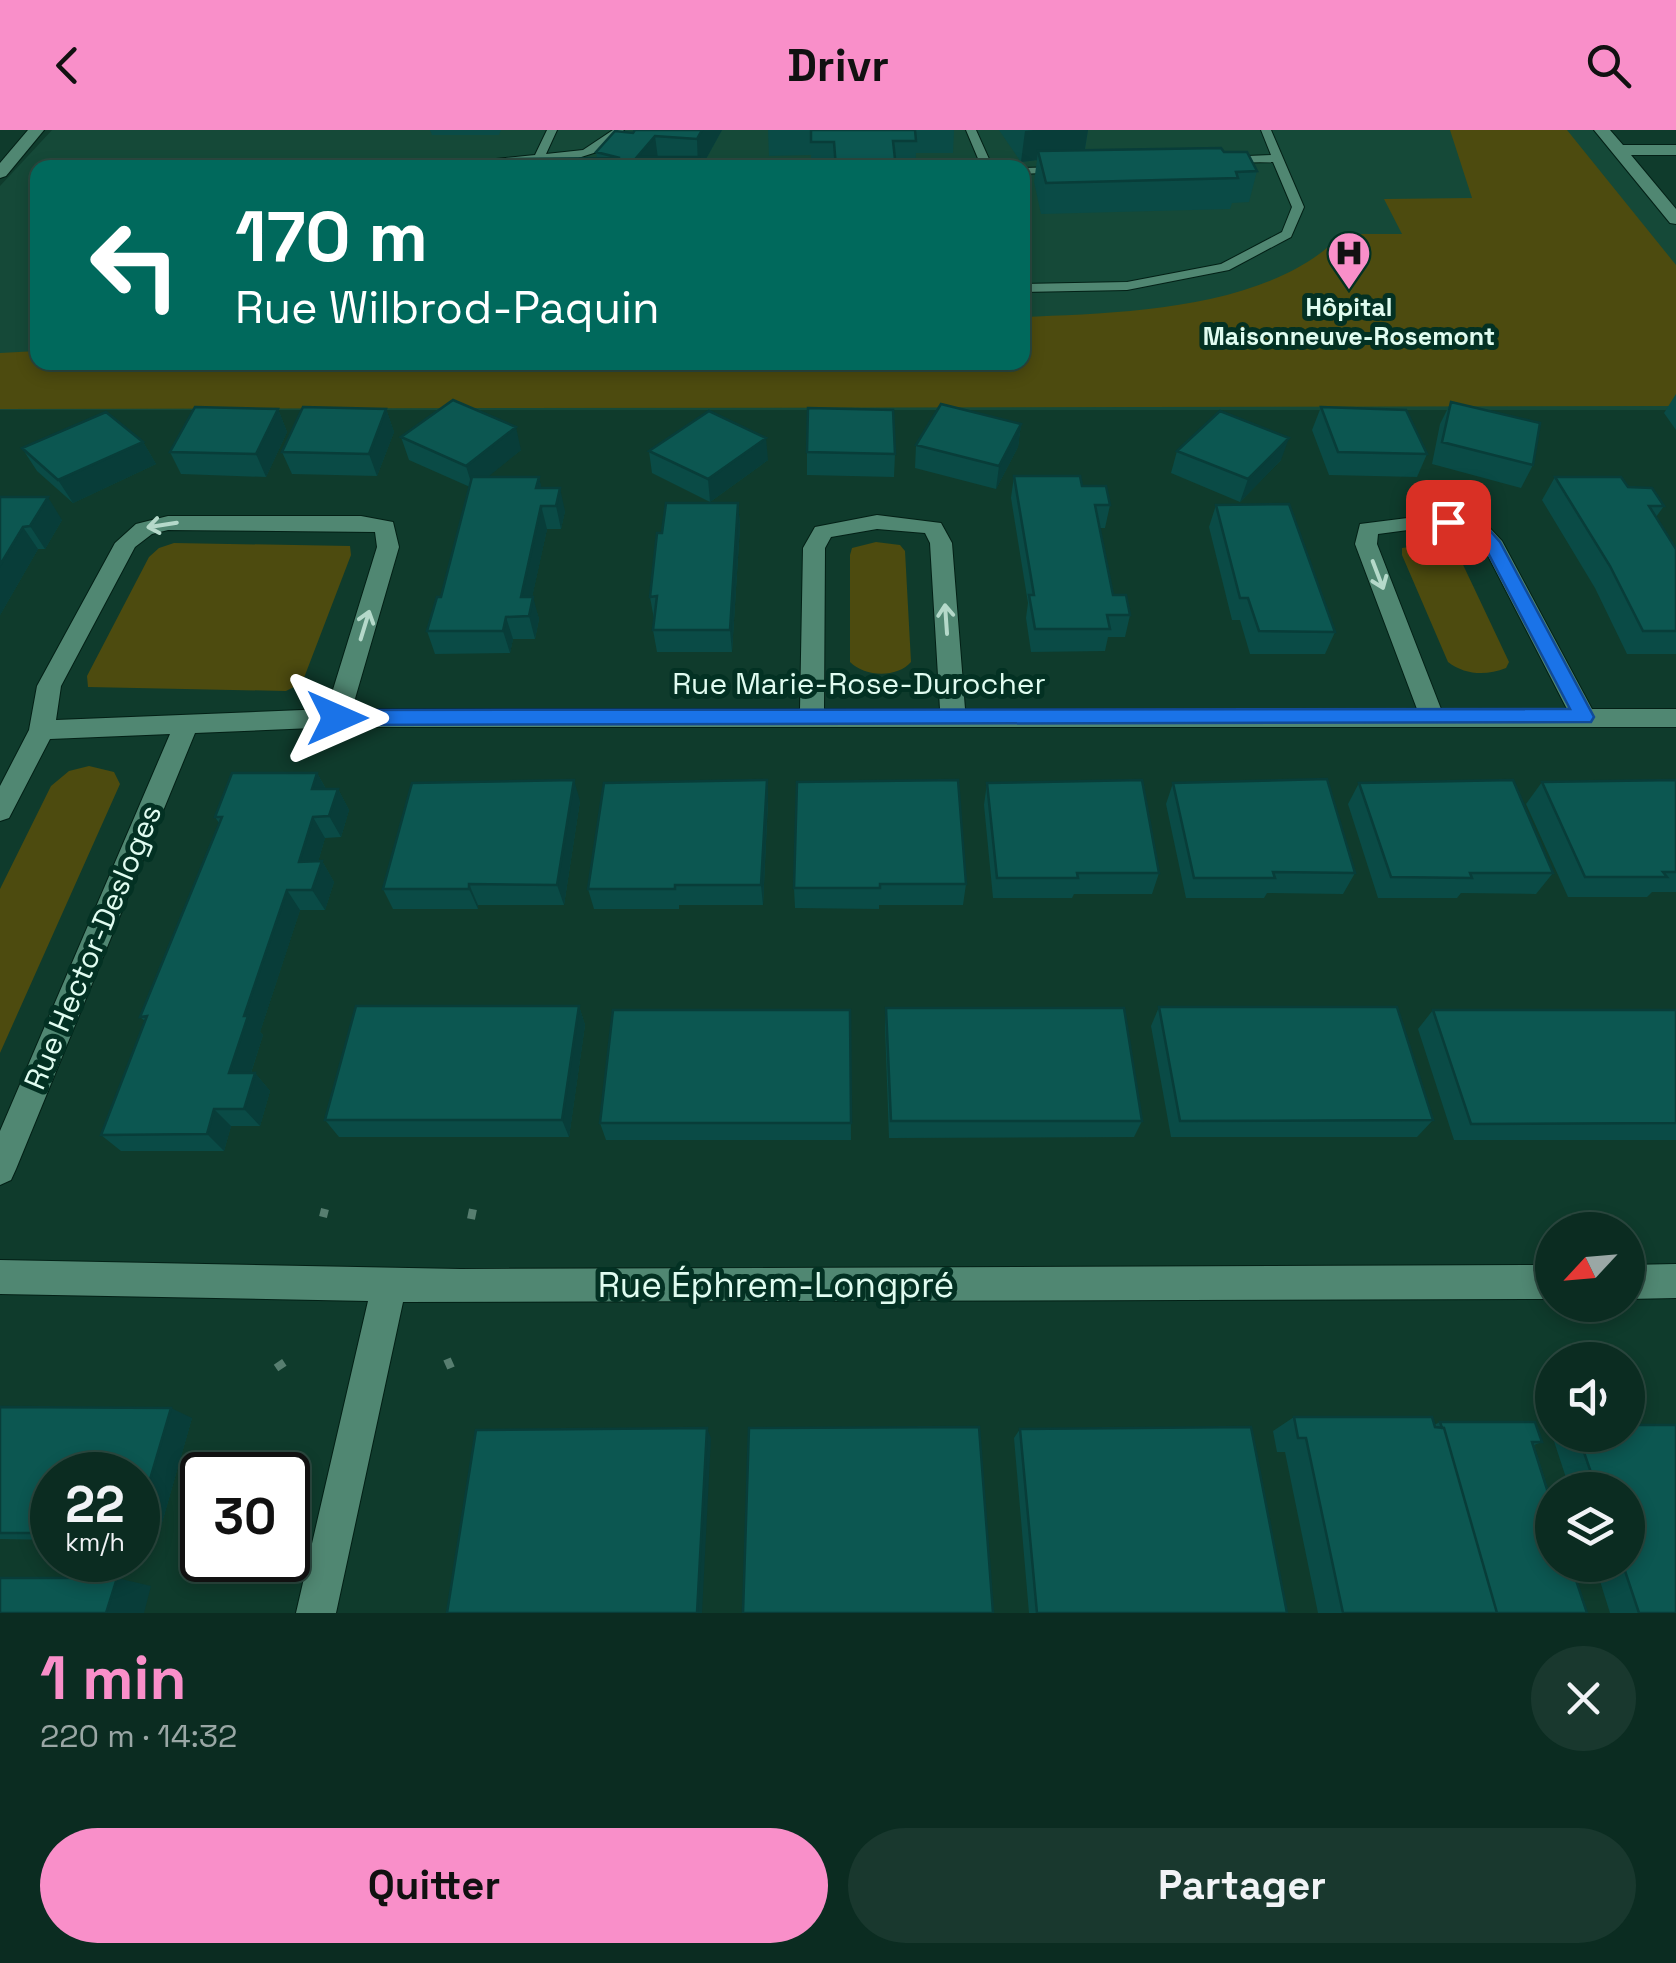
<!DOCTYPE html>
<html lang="fr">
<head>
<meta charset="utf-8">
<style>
  :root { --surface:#0b2c21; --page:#19382e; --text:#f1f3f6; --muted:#9aa7a5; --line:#2b483f; --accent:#f98fc9 }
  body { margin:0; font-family:"Space Grotesk",sans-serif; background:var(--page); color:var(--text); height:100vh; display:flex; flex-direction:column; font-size:38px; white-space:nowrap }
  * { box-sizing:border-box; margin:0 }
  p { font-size:32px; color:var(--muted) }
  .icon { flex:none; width:55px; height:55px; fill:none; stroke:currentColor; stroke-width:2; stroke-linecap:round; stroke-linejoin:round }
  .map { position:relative; height:1483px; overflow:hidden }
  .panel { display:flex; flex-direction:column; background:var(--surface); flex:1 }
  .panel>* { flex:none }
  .top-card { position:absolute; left:30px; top:30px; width:1000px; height:210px; border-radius:20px; box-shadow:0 5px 15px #0003,0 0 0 2px var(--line); background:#00695c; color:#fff; overflow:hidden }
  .needle { width:65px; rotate:244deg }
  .fabs { position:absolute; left:1535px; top:1082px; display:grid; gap:20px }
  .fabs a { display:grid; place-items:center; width:110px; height:110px; border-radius:50%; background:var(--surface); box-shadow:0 5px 15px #0003,0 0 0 2px var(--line); font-size:50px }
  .speed { position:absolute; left:30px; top:1322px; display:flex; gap:20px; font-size:50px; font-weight:700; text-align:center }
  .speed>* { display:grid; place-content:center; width:130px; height:130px; border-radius:50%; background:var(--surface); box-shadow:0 5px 15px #0003,0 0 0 2px var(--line); line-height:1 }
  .speed small { font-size:25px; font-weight:400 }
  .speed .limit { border:5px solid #111; border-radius:15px; background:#fff; color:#111 }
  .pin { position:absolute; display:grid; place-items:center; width:85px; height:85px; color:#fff; margin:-42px; border-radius:20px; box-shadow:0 5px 15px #0006 }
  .me { position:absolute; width:110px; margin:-55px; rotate:90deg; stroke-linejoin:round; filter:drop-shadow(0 0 8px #0008) }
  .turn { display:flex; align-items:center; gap:35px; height:210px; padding:0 40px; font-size:45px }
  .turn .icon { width:130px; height:130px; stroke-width:2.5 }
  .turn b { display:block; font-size:70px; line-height:85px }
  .round { display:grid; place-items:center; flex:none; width:105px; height:105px; border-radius:52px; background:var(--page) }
  .head { display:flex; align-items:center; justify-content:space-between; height:170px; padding:0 40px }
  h1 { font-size:60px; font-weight:700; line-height:75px; color:var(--accent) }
  .action { display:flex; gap:20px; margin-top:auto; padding:20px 40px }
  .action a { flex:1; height:115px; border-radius:60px; background:var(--accent); color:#111; font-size:40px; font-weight:700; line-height:115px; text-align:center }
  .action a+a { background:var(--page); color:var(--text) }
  header { display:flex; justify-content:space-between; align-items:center; height:130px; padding:0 40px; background:var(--accent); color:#111; font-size:45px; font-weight:700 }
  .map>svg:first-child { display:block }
  .built { fill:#154938; fill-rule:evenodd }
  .green { fill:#4d4b0f }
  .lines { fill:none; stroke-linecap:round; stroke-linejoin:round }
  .service-casing { stroke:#032016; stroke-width:2 }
  .minor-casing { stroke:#032016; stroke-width:2 }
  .secondary-casing { stroke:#032016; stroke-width:2 }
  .path { stroke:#577e70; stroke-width:8; stroke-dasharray:10 6; stroke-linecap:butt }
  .service { fill:#508772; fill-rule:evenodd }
  .minor { fill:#508772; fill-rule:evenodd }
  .secondary { fill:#508772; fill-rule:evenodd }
  .wall { fill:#0a4b46 }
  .shaded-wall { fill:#083d39 }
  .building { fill:#0c5751; stroke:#083d39; stroke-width:2.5 }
  .oneway { stroke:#b5d9ca }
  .route { fill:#1a73e8; stroke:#114b97; stroke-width:2.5 }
  .labels { text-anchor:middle; stroke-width:10; stroke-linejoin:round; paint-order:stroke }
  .far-poi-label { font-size:25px; font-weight:bold; fill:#e0fcf0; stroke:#033123 }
  .street-label { font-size:30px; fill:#e0fcf0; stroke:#033123 }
  .near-street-label { font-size:35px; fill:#e0fcf0; stroke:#033123 }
</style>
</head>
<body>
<header><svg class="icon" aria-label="back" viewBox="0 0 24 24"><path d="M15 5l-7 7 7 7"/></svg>Drivr<svg class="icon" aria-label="search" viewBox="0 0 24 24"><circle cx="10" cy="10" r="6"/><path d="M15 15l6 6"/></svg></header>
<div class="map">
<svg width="1676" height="1483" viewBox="0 0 1676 1483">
  <rect width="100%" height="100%" fill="#0f3b2c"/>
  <path class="built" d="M 52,0 L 1601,0 L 1676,90 L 1676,280 L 0,280 L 0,56 ZM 38,38 L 1022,38 L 1022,232 L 38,232 Z"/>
  <path class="green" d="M 1450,0 L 1567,0 L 1676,135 L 1676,276 L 0,279 L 0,223 L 37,221 L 38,232 L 1022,232 L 1023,187 C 1122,183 1270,180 1342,104 L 1402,104 L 1384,69 L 1472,68 Z
    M 876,412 L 900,415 L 905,421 L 911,532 C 897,548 865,547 850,532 L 850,425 L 852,418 Z
    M 174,413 L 350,416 L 351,425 L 302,553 L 286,561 L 88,557 L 87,546 L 149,427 L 159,418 Z
    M 1439,413 L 1457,422 L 1509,532 L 1506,538 C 1486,546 1465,545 1448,532 L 1402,425 L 1402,418 Z
    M 89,636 L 114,642 L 120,654 L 0,923 L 0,759 L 51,656 L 69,641 Z"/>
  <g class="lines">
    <g class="service-casing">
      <path id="service" d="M 547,0 L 557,0 L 546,24 L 583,20 L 613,0 L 624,0 L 603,20 L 575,29 L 467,38 L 496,29 L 535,25 Z
        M 966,0 L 976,0 L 993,38 L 982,38 Z
        M 1261,0 L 1271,0 L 1304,77 L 1291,107 L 1229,140 L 1127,160 L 1022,162 L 1022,154 L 1127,152 L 1221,134 L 1282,102 L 1292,77 L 1273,32 L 1224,33 L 1218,30 L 1224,27 L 1271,25 Z
        M 1064,37 L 1064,41 L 1060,42 L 1022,44 L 1022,38 Z"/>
    </g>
    <g class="minor-casing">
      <path id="minor" d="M 1594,0 L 1610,0 L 1623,15 L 1676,15 L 1676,25 L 1631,25 L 1676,79 L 1676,94 L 1670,93 Z
        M 1439,384 L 1486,394 L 1502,411 L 1592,579 L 1676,579 L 1676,597 L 337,597 L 195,603 L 16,1039 L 11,1050 L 0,1055 L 0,1001 L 170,604 L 50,609 L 9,688 L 0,691 L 0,656 L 29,600 L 37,556 L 115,413 L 136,394 L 168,386 L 361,386 L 393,392 L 399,417 L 352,579 L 800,579 L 803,418 L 815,397 L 877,385 L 941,393 L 952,413 L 965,579 L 1417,579 L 1355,414 L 1360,394 ZM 1423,398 L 1462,401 L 1485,420 L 1567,579 L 1441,579 L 1377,414 L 1378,404 ZM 877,399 L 925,403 L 930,413 L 940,579 L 824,579 L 825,418 L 831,407 ZM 168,400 L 375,402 L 377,417 L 327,579 L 56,590 L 61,556 L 135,417 L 152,404 Z
        M 0,1130 L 460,1139 L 1552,1135 L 1552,1169 L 403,1172 L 336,1483 L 296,1483 L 368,1171 L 0,1164 Z
        M 1676,1134 L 1676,1168 L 1628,1169 L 1628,1135 Z"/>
    </g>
    <g class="secondary-casing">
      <path id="secondary" d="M 28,0 L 44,0 L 6,46 L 0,48 L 0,33 Z"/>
    </g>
    <path class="path" d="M 323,1087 L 325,1079
      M 471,1089 L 473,1079
      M 447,1229 L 451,1238
      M 276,1238 L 285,1232"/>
    <use href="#service" class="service"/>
    <use href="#minor" class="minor"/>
    <use href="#secondary" class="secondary"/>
  </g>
  <path class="wall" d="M 430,0 L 501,0 L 499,5 L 432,5 Z
    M 722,0 L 701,38 L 504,38 L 597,28 L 596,22 L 633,3 Z
    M 768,0 L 954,0 L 953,23 L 916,23 L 915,38 L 811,38 L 811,25 L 769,26 Z
    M 999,0 L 1088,0 L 1085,20 L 1224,22 L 1257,41 L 1249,72 L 1232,73 L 1230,79 L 1041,84 L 1034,52 L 1037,30 L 1021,32 Z
    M 1676,264 L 1676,300 L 1664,283 Z
    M 1451,272 L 1533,335 L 1521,358 L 1432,334 L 1440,294 Z
    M 1321,277 L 1427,324 L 1417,347 L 1329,345 L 1312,300 Z
    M 278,279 L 287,302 L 266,347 L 181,344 L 170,322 Z
    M 386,279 L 394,302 L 377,346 L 292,344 L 282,322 Z
    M 1021,294 L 1018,317 L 996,359 L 915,338 L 916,315 Z
    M 401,307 L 521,320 L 487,347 L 539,347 L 541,358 L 565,381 L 561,399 L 547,399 L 532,467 L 539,489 L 535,509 L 513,509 L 510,523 L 435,524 L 427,501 L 441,467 L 470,357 L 409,330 Z
    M 143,312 L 156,334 L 73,373 L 37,341 L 22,318 Z
    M 649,321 L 768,330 L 710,372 L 652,343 Z
    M 1177,321 L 1281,330 L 1240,372 L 1171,343 Z
    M 807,322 L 895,324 L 894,347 L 807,345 Z
    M 1014,346 L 1082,356 L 1110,375 L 1105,398 L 1100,398 L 1113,465 L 1130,485 L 1125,507 L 1108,507 L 1105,521 L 1031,522 L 1026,488 L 1028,473 L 1011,368 Z
    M 1555,347 L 1628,357 L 1664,376 L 1656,387 L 1676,419 L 1676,524 L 1627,524 L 1595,458 L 1542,370 Z
    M 0,367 L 62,390 L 45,419 L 38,419 L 0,485 Z
    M 738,373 L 740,396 L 732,522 L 657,522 L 653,500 L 654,489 L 650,467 Z
    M 1216,375 L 1335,502 L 1325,524 L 1250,524 L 1240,490 L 1232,490 L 1209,397 Z
    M 317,643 L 326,659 L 338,659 L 349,680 L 341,707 L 325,708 L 318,732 L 322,731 L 334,752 L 325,780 L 300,780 L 260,902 L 263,905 L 251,943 L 255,943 L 270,961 L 260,996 L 231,996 L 224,1021 L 121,1021 L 101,1005 L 145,891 L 140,887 L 219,693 L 215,687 Z
    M 767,650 L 768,671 L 763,775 L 679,775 L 679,779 L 594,779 L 588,759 Z
    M 1676,650 L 1676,762 L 1652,762 L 1647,767 L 1568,767 L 1526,674 L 1542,652 Z
    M 797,652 L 966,754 L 963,775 L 879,775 L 879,779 L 795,778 L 794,758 Z
    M 987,653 L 1159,743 L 1152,764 L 1074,764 L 1072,768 L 993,768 L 984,675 Z
    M 1173,653 L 1355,743 L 1343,764 L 1267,763 L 1264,768 L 1186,768 L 1166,674 Z
    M 1359,653 L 1553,743 L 1536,764 L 1461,763 L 1457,768 L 1378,768 L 1348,674 Z
    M 580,671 L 564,775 L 478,775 L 478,779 L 393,779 L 383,759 Z
    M 579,876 L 585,895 L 569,1007 L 339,1007 L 325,990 Z
    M 1159,877 L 1433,990 L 1417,1007 L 1171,1007 L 1151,896 Z
    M 886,878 L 1142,991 L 1134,1007 L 889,1008 L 885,897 Z
    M 850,880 L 851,1010 L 606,1010 L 600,993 Z
    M 1433,880 L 1676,880 L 1676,1010 L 1454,1010 L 1418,899 Z
    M 0,1277 L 192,1288 L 157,1410 L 138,1410 L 138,1345 L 52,1345 L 52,1410 L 0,1409 Z
    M 1294,1287 L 1434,1295 L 1440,1292 L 1542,1312 L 1534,1315 L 1587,1483 L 1318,1483 L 1285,1322 L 1277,1322 L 1273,1301 Z
    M 1020,1299 L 1287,1483 L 1029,1483 L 1014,1308 Z
    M 1552,1305 L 1628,1305 L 1676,1483 L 1610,1483 L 1595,1435 L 1628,1435 L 1628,1360 L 1570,1360 Z"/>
  <path class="shaded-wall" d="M 702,0 L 722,0 L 701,38 L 698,38 L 697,9 Z
    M 1034,0 L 1088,0 L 1084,24 L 1038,21 L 1037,30 L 1021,32 L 1025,1 Z
    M 655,6 L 659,36 L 637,27 Z
    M 278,279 L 287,302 L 266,347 L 256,324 Z
    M 386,279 L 394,302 L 377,346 L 369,324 Z
    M 1021,294 L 1018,317 L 996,359 L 999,336 Z
    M 516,297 L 521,320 L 473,359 L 466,336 Z
    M 766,308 L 768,330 L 710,372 L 708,349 Z
    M 1289,308 L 1281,330 L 1240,372 L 1248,349 Z
    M 143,312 L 156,334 L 73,373 L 58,350 Z
    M 539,347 L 544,370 L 542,379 L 547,399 L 528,486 L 521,467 Z
    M 560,358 L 565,381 L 561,399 L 556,376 Z
    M 48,367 L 62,390 L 45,419 L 30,396 Z
    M 738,373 L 740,396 L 732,522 L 730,500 Z
    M 23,397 L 38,419 L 0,485 L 0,435 Z
    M 533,467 L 539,489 L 535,509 L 529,486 Z
    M 506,487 L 513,509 L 510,523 L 503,501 Z
    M 317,643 L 329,665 L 312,659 Z
    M 574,650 L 580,671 L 564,775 L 557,755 Z
    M 767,650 L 768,671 L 763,775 L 761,755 Z
    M 338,659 L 349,680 L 341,707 L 329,686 Z
    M 313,687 L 325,708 L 312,752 L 299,732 Z
    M 322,731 L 334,752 L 325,780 L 312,760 Z
    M 469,754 L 478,775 L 478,779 L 469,759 Z
    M 287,760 L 300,780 L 260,902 L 263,905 L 245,961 L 229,943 L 244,886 Z
    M 579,876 L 585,895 L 569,1007 L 562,990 Z
    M 255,943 L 270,961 L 260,996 L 244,979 Z
    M 214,979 L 231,996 L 224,1021 L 207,1004 Z
    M 171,1278 L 192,1288 L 157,1410 L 138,1405 L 138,1390 Z
    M 707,1298 L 711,1308 L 702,1483 L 697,1483 Z
    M 117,1448 L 151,1456 L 144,1483 L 106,1483 Z"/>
  <path class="building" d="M 635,0 L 702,0 L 697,9 L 655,6 L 637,27 L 699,27 L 698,38 L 504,38 L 507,29 L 620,28 L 596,22 L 615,1 L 633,3 Z
    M 811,0 L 915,0 L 916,11 L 893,11 L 896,38 L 836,38 L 834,12 L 811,12 Z
    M 1221,18 L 1224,22 L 1247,22 L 1257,41 L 1236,42 L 1238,48 L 1046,53 L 1038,21 Z
    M 453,270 L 516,297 L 466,336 L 401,307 Z
    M 1451,272 L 1540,293 L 1533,335 L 1442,312 Z
    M 941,274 L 1021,294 L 999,336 L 916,315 Z
    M 195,277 L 278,279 L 256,324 L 170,322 Z
    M 303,277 L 386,279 L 369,324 L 282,322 Z
    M 1321,277 L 1406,280 L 1427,324 L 1338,322 Z
    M 808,278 L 893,280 L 895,324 L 807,322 Z
    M 709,281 L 766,308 L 708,349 L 649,321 Z
    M 1220,281 L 1289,308 L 1248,349 L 1177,321 Z
    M 106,282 L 143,312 L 58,350 L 22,318 Z
    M 1014,346 L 1080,346 L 1082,356 L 1106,356 L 1110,375 L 1095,375 L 1113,465 L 1126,465 L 1130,485 L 1107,485 L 1110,499 L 1035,499 L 1029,465 L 1034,465 Z
    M 472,347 L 539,347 L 536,358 L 560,358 L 556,376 L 541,376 L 521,467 L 533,467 L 529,486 L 506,487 L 503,501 L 427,501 L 437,467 L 441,467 Z
    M 1555,347 L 1621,347 L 1628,357 L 1652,358 L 1664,376 L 1649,376 L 1676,419 L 1676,501 L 1643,501 L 1610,436 Z
    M 0,367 L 48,367 L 30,396 L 23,397 L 0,435 Z
    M 666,373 L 738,373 L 730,500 L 653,500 L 657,466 L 650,467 L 657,403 L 662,403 Z
    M 1289,374 L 1335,502 L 1259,501 L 1248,468 L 1240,468 L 1216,375 Z
    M 232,643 L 317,643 L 312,659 L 338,659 L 329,686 L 313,687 L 299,732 L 322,731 L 312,760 L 287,760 L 244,886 L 248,886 L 229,943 L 255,943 L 244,979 L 214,979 L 207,1004 L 101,1005 L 147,886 L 140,887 L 222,687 L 215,687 Z
    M 1327,649 L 1355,743 L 1273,742 L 1275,748 L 1194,748 L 1173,653 Z
    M 574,650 L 557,755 L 469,754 L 469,759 L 383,759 L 412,653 Z
    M 767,650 L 761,755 L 675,755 L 675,759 L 588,759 L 604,653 Z
    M 958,650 L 966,754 L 880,754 L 880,758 L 794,758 L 797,652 Z
    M 1142,650 L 1159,743 L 1077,743 L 1078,748 L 997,748 L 987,653 Z
    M 1513,650 L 1553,743 L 1470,743 L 1472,748 L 1391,747 L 1359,653 Z
    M 1676,650 L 1676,742 L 1663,742 L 1667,747 L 1585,747 L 1542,652 Z
    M 356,876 L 579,876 L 562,990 L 325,990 Z
    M 1159,877 L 1397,877 L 1433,990 L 1180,991 Z
    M 886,878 L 1124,878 L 1142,991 L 891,991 Z
    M 613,880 L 850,880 L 851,993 L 600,993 Z
    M 1433,880 L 1676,880 L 1676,993 L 1471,994 Z
    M 0,1277 L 171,1278 L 138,1390 L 138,1345 L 52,1345 L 52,1403 L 0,1403 Z
    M 1294,1287 L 1432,1287 L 1435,1297 L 1444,1298 L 1497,1483 L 1343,1483 L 1306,1308 L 1298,1308 Z
    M 1440,1292 L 1535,1292 L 1542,1312 L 1532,1312 L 1552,1375 L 1552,1435 L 1571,1435 L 1587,1483 L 1497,1483 L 1444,1298 L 1442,1298 Z
    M 1628,1295 L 1676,1295 L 1676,1483 L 1639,1483 L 1623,1435 L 1628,1435 L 1628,1360 L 1597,1360 L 1578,1305 L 1628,1305 Z
    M 979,1297 L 993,1483 L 743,1483 L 749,1298 Z
    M 1251,1297 L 1287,1483 L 1037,1483 L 1020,1299 Z
    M 707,1298 L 697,1483 L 447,1483 L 476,1300 Z
    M 0,1448 L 117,1448 L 106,1483 L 0,1483 Z"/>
  <defs><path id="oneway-shaft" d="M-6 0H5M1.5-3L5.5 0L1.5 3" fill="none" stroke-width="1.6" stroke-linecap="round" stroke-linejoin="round" transform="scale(2.5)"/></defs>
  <g class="oneway">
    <use href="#oneway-shaft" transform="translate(162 395) rotate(171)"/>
    <use href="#oneway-shaft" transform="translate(1378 445) rotate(69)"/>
    <use href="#oneway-shaft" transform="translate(946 489) rotate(-94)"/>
    <use href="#oneway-shaft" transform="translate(365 495) rotate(-73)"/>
  </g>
  <path class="route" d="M 1448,387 L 1485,395 L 1500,412 L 1594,587 L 1591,592 L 337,595 L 326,588 L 337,580 L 1570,579 L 1486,419 L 1472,403 L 1441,396 L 1439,392 Z"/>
  <defs>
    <g id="hospital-pin" transform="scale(2.25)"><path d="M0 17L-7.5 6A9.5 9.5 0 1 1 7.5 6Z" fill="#f98fc9" stroke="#033123"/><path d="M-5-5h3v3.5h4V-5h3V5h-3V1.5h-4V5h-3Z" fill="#111"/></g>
  </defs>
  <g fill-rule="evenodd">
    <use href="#hospital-pin" x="1349" y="123"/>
  </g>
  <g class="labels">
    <g class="far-poi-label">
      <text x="1349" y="186">Hôpital<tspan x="1349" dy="29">Maisonneuve-Rosemont</tspan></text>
    </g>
    <g class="street-label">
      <text x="859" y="564">Rue Marie-Rose-Durocher</text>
      <text transform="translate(93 817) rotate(-67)" y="10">Rue Hector-Desloges</text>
    </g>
    <g class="near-street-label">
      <text x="776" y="1167">Rue Éphrem-Longpré</text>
    </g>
  </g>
</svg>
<div class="fabs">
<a><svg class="needle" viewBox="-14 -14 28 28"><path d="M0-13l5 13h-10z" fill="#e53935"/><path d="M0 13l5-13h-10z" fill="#9aa7a5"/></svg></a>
<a><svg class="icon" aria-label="sound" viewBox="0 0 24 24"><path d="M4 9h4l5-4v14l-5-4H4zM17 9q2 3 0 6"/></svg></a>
<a><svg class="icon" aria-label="layers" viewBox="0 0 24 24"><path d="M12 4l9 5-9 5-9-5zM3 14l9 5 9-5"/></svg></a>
</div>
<div class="speed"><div>22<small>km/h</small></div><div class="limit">30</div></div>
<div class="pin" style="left:1448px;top:392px;background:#d93025"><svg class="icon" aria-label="arrive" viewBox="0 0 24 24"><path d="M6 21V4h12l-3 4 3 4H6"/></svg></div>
<svg class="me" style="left:337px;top:588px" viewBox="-20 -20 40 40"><path d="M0-17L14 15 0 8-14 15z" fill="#1a73e8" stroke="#fff" stroke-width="4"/></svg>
<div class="top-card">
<div class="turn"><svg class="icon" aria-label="left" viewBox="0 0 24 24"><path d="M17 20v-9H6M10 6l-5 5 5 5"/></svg><div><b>170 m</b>Rue Wilbrod-Paquin</div></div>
</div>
</div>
<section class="panel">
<div class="head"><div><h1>1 min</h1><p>220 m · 14:32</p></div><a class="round"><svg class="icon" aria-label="close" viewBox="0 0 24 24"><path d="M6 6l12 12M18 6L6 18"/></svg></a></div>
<div class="action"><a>Quitter</a><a>Partager</a></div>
</section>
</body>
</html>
